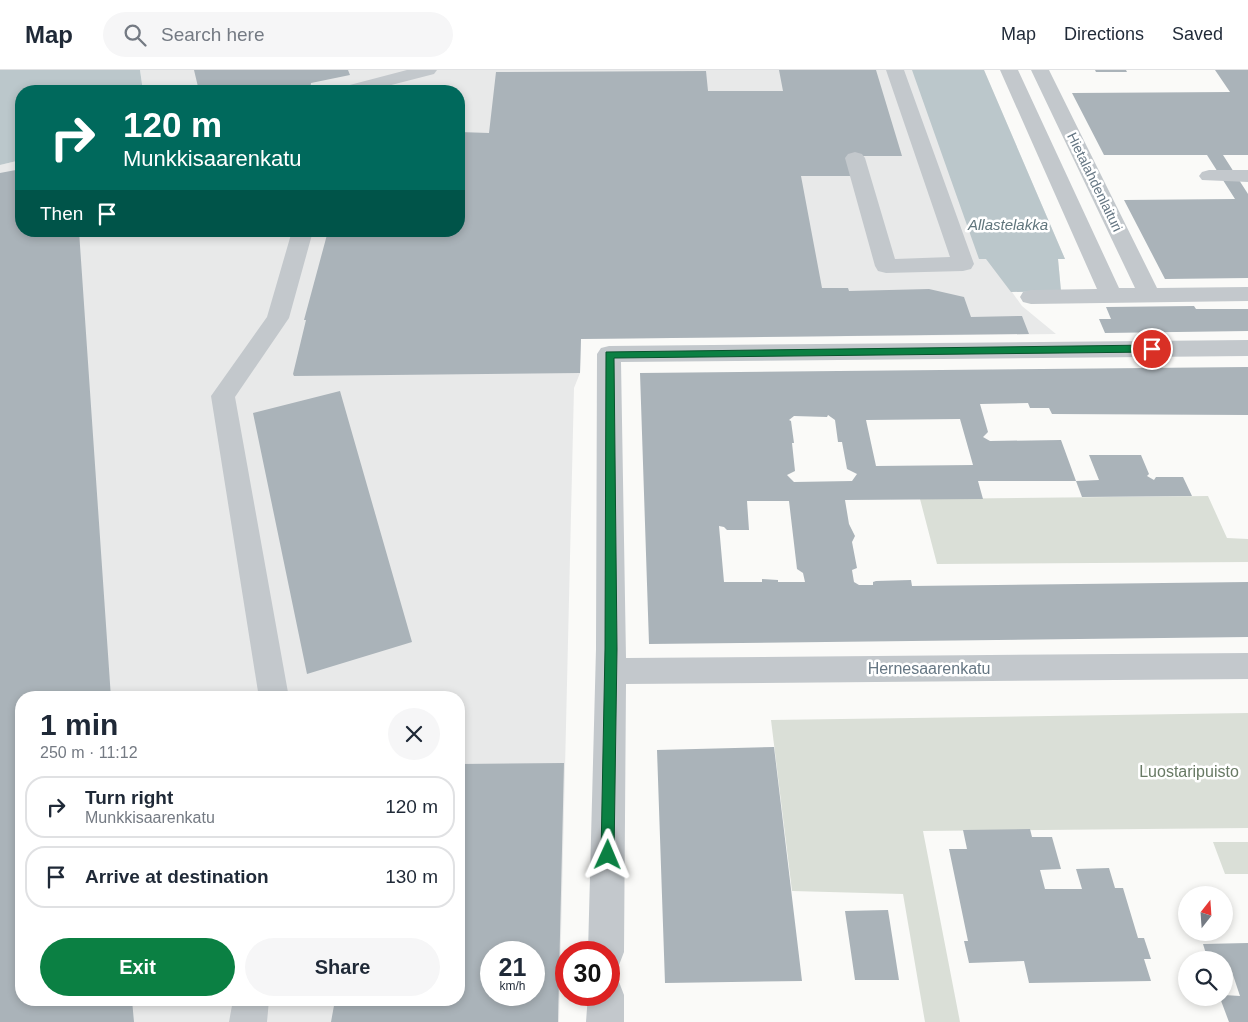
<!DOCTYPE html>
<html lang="en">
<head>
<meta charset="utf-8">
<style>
  :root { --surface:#fff; --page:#f6f6f7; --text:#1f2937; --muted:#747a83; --line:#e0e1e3; --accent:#0b8043 }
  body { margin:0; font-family:Helvetica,sans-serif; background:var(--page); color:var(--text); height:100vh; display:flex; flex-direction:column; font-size:19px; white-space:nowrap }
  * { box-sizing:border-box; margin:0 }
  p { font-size:16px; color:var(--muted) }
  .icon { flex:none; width:28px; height:28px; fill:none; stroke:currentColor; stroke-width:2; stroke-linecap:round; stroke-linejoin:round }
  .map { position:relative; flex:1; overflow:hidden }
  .panel { position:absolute; left:15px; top:621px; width:450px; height:315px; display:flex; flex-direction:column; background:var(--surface); border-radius:20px; box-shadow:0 2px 8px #0003 }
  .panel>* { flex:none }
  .banner { position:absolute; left:15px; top:15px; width:450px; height:152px; border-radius:20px; box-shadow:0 2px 8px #0003; background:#00695c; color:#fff; overflow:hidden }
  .needle { width:32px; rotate:17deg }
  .buttons { position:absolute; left:1178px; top:816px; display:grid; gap:10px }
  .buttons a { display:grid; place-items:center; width:55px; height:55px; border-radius:50%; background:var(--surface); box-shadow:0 2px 8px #0003; font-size:25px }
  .speed { position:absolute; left:480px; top:871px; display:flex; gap:10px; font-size:25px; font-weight:700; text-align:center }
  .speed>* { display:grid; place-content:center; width:65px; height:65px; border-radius:50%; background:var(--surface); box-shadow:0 2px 8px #0003; line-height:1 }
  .speed small { font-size:12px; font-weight:400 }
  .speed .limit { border:8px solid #d22; background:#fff; color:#111 }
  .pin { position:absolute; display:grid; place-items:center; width:42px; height:42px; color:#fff; margin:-21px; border:2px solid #fff; border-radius:50%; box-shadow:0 1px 5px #0007 }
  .me { position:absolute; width:55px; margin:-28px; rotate:1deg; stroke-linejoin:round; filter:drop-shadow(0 0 4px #0008) }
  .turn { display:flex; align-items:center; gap:18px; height:105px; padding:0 25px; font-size:22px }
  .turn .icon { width:65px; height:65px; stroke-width:2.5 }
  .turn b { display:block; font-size:35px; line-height:42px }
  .then { display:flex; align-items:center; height:48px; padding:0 25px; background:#0003; gap:10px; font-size:19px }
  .round { display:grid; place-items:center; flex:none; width:52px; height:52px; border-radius:26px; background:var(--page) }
  .summary { display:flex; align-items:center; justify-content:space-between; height:85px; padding:0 25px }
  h1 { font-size:30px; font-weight:700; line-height:38px }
  .primary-button { display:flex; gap:10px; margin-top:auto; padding:10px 25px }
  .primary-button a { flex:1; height:58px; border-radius:30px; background:var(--accent); color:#fff; font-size:20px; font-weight:700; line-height:58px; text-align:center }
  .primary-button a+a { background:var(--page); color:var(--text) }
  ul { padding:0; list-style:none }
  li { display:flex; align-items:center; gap:15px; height:62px; margin:0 10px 8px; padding:0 15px; border:2px solid var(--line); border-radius:20px }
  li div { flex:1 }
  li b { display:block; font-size:19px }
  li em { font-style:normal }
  header { display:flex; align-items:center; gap:30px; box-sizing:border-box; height:70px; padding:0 25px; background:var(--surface); border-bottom:1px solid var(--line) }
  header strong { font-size:24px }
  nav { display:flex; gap:28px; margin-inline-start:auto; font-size:18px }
  .search { width:350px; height:45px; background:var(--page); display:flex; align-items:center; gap:12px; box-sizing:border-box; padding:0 18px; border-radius:28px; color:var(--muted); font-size:19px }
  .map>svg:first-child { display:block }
  .built { fill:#e8e9e9; fill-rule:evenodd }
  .green { fill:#dadfd7 }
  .water { fill:#bbc7cb }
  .building { fill:#aab3b9; fill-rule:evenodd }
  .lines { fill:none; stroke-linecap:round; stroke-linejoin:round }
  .minor { fill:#c3c8cc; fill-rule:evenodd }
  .route { fill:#0b8043; stroke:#07532c }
  .labels { text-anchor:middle; stroke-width:5; stroke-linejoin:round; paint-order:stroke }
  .far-street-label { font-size:14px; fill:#657683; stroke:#fff }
  .far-water-label { font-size:15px; font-style:italic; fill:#60757c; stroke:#fff }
  .street-label { font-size:16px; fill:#657683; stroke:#fff }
  .park-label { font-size:16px; fill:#687a64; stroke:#fff }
</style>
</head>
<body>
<header>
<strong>Map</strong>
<div class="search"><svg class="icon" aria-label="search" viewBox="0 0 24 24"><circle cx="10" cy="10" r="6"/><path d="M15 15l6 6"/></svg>Search here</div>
<nav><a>Map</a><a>Directions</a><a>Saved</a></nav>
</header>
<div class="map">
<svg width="1248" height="952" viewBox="0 0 1248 952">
  <rect width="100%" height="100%" fill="#fafaf8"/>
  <path class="built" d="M 140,0 L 984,0 L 1065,189 L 1058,189 L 1061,221 L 1012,222 L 1022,236 L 1056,264 L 581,269 L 580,303 L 574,318 L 559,952 L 0,952 L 0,95 L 21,90 L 21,161 L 459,161 L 459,21 L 143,21 ZM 21,628 L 459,628 L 459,930 L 21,930 ZM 491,882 L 534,882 L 534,925 L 491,925 Z"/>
  <path class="green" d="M 1208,426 L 1227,468 L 1248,469 L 1248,492 L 937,494 L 920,429 Z
    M 1248,643 L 1248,758 L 923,761 L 960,952 L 925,952 L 903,824 L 792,821 L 771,650 Z
    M 1213,772 L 1248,772 L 1248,804 L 1225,804 Z"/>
  <path class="water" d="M 0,0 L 140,0 L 143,21 L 21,21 L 21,90 L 0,95 Z
    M 912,0 L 984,0 L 1065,189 L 1058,189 L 1061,221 L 1011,222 L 986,189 L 979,189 Z"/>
  <path class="building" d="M 194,0 L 348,0 L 350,5 L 311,13 L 310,21 L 277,21 L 275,19 L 265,21 L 199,21 Z
    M 779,0 L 876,0 L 902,86 L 849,86 L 853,106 L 801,106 L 822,218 L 848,218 L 849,221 L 929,219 L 964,227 L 971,247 L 1022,246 L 1029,264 L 581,269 L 580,303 L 294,306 L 293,304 L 306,250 L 304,250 L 328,161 L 459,161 L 459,62 L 489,63 L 496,2 L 706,1 L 708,21 L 783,21 Z
    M 1095,0 L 1126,0 L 1127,2 L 1096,2 Z
    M 1215,0 L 1248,0 L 1248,85 L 1223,85 L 1248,124 L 1248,208 L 1165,209 L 1124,130 L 1235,129 L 1207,85 L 1104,85 L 1072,23 L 1230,22 Z
    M 21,99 L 21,161 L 79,161 L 111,628 L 21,628 L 21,930 L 132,930 L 134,952 L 0,952 L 0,103 Z
    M 1194,236 L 1196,239 L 1248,239 L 1248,261 L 1105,263 L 1099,249 L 1111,249 L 1106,237 Z
    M 1248,297 L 1248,345 L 1052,344 L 1049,338 L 1030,338 L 1028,333 L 980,334 L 988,362 L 983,367 L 990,371 L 1061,370 L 1076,411 L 978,411 L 983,429 L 845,430 L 849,454 L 855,466 L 852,472 L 857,498 L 852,500 L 854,512 L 859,515 L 873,515 L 873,512 L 876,511 L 911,510 L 912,516 L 1248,512 L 1248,567 L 649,574 L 640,303 ZM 828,345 L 835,350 L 838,372 L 842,372 L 847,399 L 857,404 L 852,411 L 794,412 L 787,405 L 795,401 L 792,373 L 794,373 L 791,351 L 789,350 L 794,346 L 827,347 ZM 960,349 L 973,395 L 876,396 L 866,350 ZM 747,431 L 789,431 L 797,499 L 803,503 L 805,512 L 778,512 L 778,510 L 762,509 L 762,512 L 724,512 L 719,456 L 724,457 L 727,460 L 749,460 Z
    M 340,321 L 412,572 L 307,604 L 253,343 Z
    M 1089,385 L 1141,385 L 1149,404 L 1147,406 L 1154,410 L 1156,407 L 1183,407 L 1192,426 L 1082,427 L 1076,411 L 1099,410 Z
    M 774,677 L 802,911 L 665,913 L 657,680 Z
    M 564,693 L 558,952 L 331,952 L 335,930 L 459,930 L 459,694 ZM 491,882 L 534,882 L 534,925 L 491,925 Z
    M 1030,759 L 1032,767 L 1052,767 L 1061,799 L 1040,800 L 1045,819 L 1082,819 L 1076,799 L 1109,798 L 1115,818 L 1123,818 L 1138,868 L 1144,868 L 1151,889 L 1144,889 L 1151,911 L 1029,913 L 1024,891 L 969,893 L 964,871 L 968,871 L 949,779 L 967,779 L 963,760 Z
    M 888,840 L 899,910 L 855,910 L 845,841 Z
    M 1248,873 L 1248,952 L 1229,952 L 1220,928 L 1224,928 L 1224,925 L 1240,926 L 1232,902 L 1224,902 L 1224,890 L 1208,890 L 1203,874 Z"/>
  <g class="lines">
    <path class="minor" d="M 407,0 L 437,0 L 434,4 L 368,21 L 339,21 L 342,17 Z
      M 886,0 L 904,0 L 974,194 L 971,199 L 963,201 L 886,203 L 878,201 L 875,196 L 845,88 L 848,84 L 855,82 L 862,84 L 865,88 L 895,189 L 950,187 Z
      M 1000,0 L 1018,0 L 1119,218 L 1135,218 L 1031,0 L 1049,0 L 1157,218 L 1248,217 L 1248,231 L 1031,234 L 1023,232 L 1020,227 L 1023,222 L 1031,220 L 1097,219 Z
      M 1209,100 L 1248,100 L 1248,112 L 1202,110 L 1199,106 L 1202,102 Z
      M 292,161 L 313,161 L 289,248 L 235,327 L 289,628 L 259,628 L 211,326 L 267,247 Z
      M 1248,270 L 1248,286 L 621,292 L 626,588 L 1248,583 L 1248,609 L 626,614 L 624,882 L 619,895 L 609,899 L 609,882 L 588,882 L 596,579 L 597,284 L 601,278 L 609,276 Z
      M 609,908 L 619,912 L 624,925 L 624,952 L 586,952 L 588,925 L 609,925 Z
      M 233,930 L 269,930 L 267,952 L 229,952 Z"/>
  </g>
  <path class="route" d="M 1152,275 L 1157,279 L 1152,282 L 614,288 L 617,579 L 614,785 L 612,790 L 608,792 L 603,790 L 601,785 L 605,579 L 606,282 Z"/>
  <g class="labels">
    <g class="far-street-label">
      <text transform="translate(1095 112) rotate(64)" y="5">Hietalahdenlaituri</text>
    </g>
    <g class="far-water-label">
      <text x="1008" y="160">Allastelakka</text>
    </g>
    <g class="street-label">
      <text x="929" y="604">Hernesaarenkatu</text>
    </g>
    <g class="park-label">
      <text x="1189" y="707">Luostaripuisto</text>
    </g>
  </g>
</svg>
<div class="buttons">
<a><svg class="needle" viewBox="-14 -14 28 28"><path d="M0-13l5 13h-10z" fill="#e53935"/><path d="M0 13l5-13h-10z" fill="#747a83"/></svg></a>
<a><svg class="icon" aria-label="search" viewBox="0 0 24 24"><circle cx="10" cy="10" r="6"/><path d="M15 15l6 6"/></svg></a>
</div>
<div class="speed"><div>21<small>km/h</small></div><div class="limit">30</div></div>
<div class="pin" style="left:1152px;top:279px;background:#d93025"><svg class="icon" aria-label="arrive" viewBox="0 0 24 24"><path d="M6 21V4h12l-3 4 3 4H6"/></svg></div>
<svg class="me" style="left:608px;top:785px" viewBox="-20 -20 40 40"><path d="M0-17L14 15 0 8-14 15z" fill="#0b8043" stroke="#fff" stroke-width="4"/></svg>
<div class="banner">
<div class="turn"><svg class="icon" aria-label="right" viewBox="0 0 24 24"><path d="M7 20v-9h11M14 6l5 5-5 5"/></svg><div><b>120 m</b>Munkkisaarenkatu</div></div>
<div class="then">Then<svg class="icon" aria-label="arrive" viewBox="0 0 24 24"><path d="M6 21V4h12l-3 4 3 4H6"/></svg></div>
</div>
<section class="panel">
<div class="summary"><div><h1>1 min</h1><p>250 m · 11:12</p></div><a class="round"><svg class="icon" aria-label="close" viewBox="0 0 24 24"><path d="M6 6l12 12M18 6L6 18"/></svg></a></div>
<ul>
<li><svg class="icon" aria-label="right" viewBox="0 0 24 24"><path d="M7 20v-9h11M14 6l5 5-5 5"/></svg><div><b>Turn right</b><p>Munkkisaarenkatu</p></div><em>120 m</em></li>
<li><svg class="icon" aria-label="arrive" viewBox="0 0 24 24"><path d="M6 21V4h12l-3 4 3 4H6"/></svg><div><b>Arrive at destination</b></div><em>130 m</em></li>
</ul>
<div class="primary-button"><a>Exit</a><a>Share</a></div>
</section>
</div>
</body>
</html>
